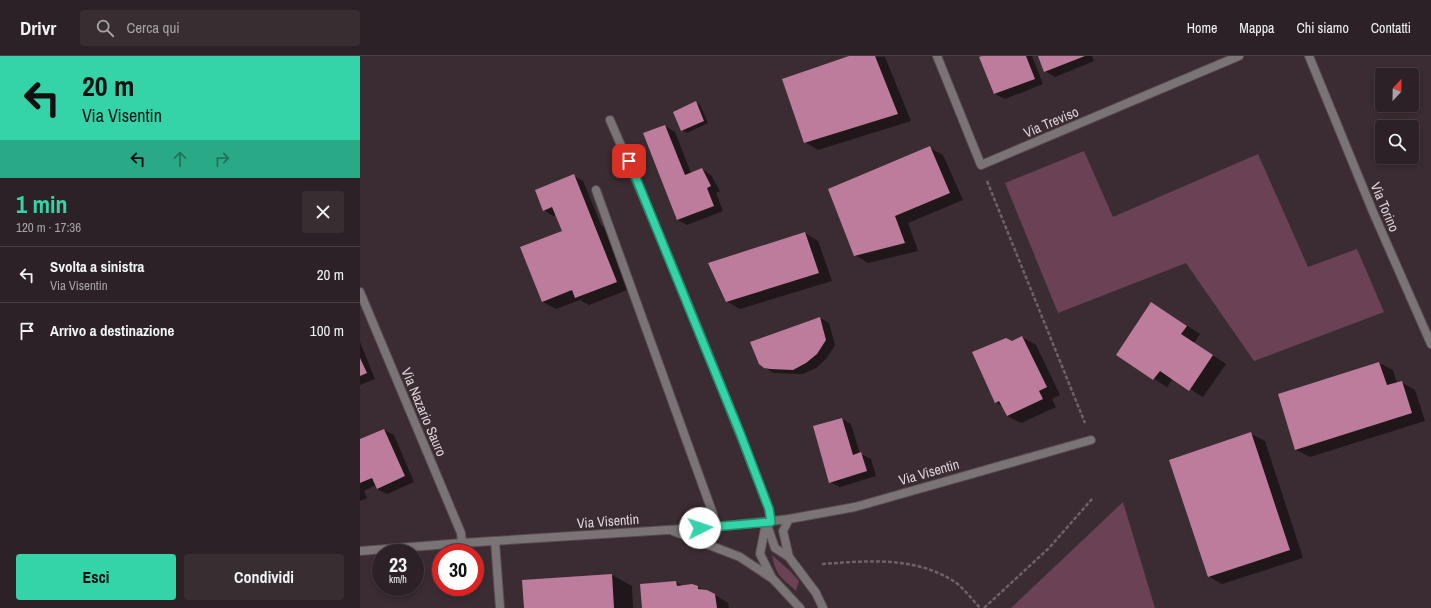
<!DOCTYPE html>
<html lang="it">
<head>
<meta charset="utf-8">
<style>
  :root { --surface:#2c2126; --page:#382e32; --text:#f1f3f6; --muted:#a6a3a7; --line:#483e43; --accent:#34d4a8 }
  body { margin:0; font-family:"Archivo Narrow",sans-serif; background:var(--page); color:var(--text); height:100vh; display:flex; flex-direction:column; font-size:15px; white-space:nowrap }
  * { box-sizing:border-box; margin:0 }
  p { font-size:13px; color:var(--muted) }
  .icon { flex:none; width:22px; height:22px; fill:none; stroke:currentColor; stroke-width:2; stroke-linecap:round; stroke-linejoin:round }
  .map { position:relative; flex:1; overflow:hidden }
  .sheet { display:flex; flex-direction:column; background:var(--surface); width:360px }
  .sheet>* { flex:none }
  .guide { background:#34d4a8; color:#111; overflow:hidden }
  .needle { width:26px; rotate:22deg }
  .controls { position:absolute; left:1015px; top:12px; display:grid; gap:8px }
  .controls a { display:grid; place-items:center; width:44px; height:44px; border-radius:4px; background:var(--surface); box-shadow:0 2px 6px #0003,0 0 0 1px var(--line); font-size:20px }
  .speed { position:absolute; left:12px; top:488px; display:flex; gap:8px; font-size:20px; font-weight:700; text-align:center }
  .speed>* { display:grid; place-content:center; width:52px; height:52px; border-radius:50%; background:var(--surface); box-shadow:0 2px 6px #0003,0 0 0 1px var(--line); line-height:1 }
  .speed small { font-size:10px; font-weight:400 }
  .speed .limit { border:6px solid #d22; background:#fff; color:#111 }
  .pin { position:absolute; display:grid; place-items:center; width:34px; height:34px; color:#fff; margin:-17px; border-radius:8px; box-shadow:0 2px 6px #0006 }
  .me { position:absolute; width:44px; margin:-22px; rotate:86deg; stroke-linejoin:round; filter:drop-shadow(0 0 3px #0008) }
  .turn { display:flex; align-items:center; gap:14px; height:84px; padding:0 16px; font-size:18px }
  .turn .icon { width:52px; height:52px; stroke-width:2.5 }
  .turn b { display:block; font-size:28px; line-height:34px }
  .lanes { display:flex; align-items:center; height:38px; padding:0 16px; background:#0003; justify-content:center; gap:20px; direction:ltr }
  .lanes .off { opacity:.35 }
  .round { display:grid; place-items:center; flex:none; width:42px; height:42px; border-radius:4px; background:var(--page) }
  .headline { display:flex; align-items:center; justify-content:space-between; height:68px; padding:0 16px }
  h1 { font-size:24px; font-weight:800; line-height:30px; color:var(--accent) }
  .primary-button { display:flex; gap:8px; margin-top:auto; padding:8px 16px }
  .primary-button a { flex:1; height:46px; border-radius:4px; background:var(--accent); color:#111; font-size:16px; font-weight:800; line-height:46px; text-align:center }
  .primary-button a+a { background:var(--page); color:var(--text) }
  ul { padding:0; list-style:none }
  li { display:flex; align-items:center; gap:12px; height:56px; padding:0 16px; border-top:1px solid var(--line) }
  li div { flex:1 }
  li b { display:block; font-size:15px }
  li em { font-style:normal }
  header { display:flex; align-items:center; gap:24px; box-sizing:border-box; height:56px; padding:0 20px; background:var(--surface); border-bottom:1px solid var(--line) }
  header strong { font-size:19px }
  nav { display:flex; gap:22px; margin-inline-start:auto; font-size:14px }
  .search { width:280px; height:36px; background:var(--page); display:flex; align-items:center; gap:10px; box-sizing:border-box; padding:0 14px; border-radius:4px; color:var(--muted); font-size:15px }
  main { display:flex; flex:1; min-height:0 }
  .map>svg:first-child { display:block }
  .green { fill:#6b4156 }
  .shadow { fill:#0007 }
  .building { fill:#bd7c9c }
  .lines { fill:none; stroke-linecap:round; stroke-linejoin:round }
  .lane-casing { stroke:#574a50; stroke-width:10 }
  .street-casing { stroke:#574a50; stroke-width:10 }
  .path { stroke:#6e6167; stroke-width:2.5; stroke-dasharray:4 2; stroke-linecap:butt }
  .lane { stroke:#7b7477; stroke-width:8 }
  .street { stroke:#7b7477; stroke-width:8 }
  .route-casing { stroke:#228a6d; stroke-width:10 }
  .route { stroke:#34d4a8; stroke-width:7 }
  .labels { text-anchor:middle; stroke-width:4; stroke-linejoin:round; paint-order:stroke }
  .street-label { font-size:14px; fill:#ddd4d8; stroke:#3a2c32 }
</style>
</head>
<body>
<header>
<strong>Drivr</strong>
<div class="search"><svg class="icon" aria-label="search" viewBox="0 0 24 24"><circle cx="10" cy="10" r="6"/><path d="M15 15l6 6"/></svg>Cerca qui</div>
<nav><a>Home</a><a>Mappa</a><a>Chi siamo</a><a>Contatti</a></nav>
</header>
<main>
<section class="sheet">
<div class="guide">
<div class="turn"><svg class="icon" aria-label="left" viewBox="0 0 24 24"><path d="M17 20v-9H6M10 6l-5 5 5 5"/></svg><div><b>20 m</b>Via Visentin</div></div>
<div class="lanes"><svg class="icon" aria-label="left" viewBox="0 0 24 24"><path d="M17 20v-9H6M10 6l-5 5 5 5"/></svg><svg class="icon off" aria-label="ahead" viewBox="0 0 24 24"><path d="M12 20V5M6 11l6-6 6 6"/></svg><svg class="icon off" aria-label="right" viewBox="0 0 24 24"><path d="M7 20v-9h11M14 6l5 5-5 5"/></svg></div>
</div>
<div class="headline"><div><h1>1 min</h1><p>120 m · 17:36</p></div><a class="round"><svg class="icon" aria-label="close" viewBox="0 0 24 24"><path d="M6 6l12 12M18 6L6 18"/></svg></a></div>
<ul>
<li><svg class="icon" aria-label="left" viewBox="0 0 24 24"><path d="M17 20v-9H6M10 6l-5 5 5 5"/></svg><div><b>Svolta a sinistra</b><p>Via Visentin</p></div><em>20 m</em></li>
<li><svg class="icon" aria-label="arrive" viewBox="0 0 24 24"><path d="M6 21V4h12l-3 4 3 4H6"/></svg><div><b>Arrivo a destinazione</b></div><em>100 m</em></li>
</ul>
<div class="primary-button"><a>Esci</a><a>Condividi</a></div>
</section>
<div class="map">
<svg width="1071" height="552" viewBox="0 0 1071 552">
  <rect width="100%" height="100%" fill="#3a2c32"/>
  <path class="green" d="M 724,95 L 753,161 L 898,98 L 948,211 L 997,193 L 1024,256 L 894,305 L 826,207 L 698,257 L 645,127 Z
    M 763,446 L 795,552 L 651,552 Z
    M 412,499 L 431,516 L 439,525 L 436,535 C 421,521 416,520 412,499 Z"/>
  <path class="shadow" d="M 492,0 L 525,1 L 551,65 L 458,94 L 445,86 Z
    M 625,0 L 672,0 L 683,28 L 645,43 L 635,38 L 621,2 Z
    M 679,0 L 732,0 L 734,5 L 695,21 L 685,15 Z
    M 336,46 L 340,49 L 348,67 L 327,77 L 322,74 Z
    M 305,70 L 315,76 L 331,117 L 342,113 L 351,119 L 360,135 L 356,137 L 363,155 L 327,169 L 318,164 Z
    M 570,92 L 583,99 L 603,144 L 548,167 L 558,195 L 508,207 L 495,199 Z
    M 214,120 L 223,125 L 241,169 L 245,171 L 270,233 L 229,249 L 220,244 L 196,253 L 183,246 L 203,175 L 196,159 L 193,160 L 184,154 Z
    M 445,177 L 458,185 L 472,225 L 380,253 L 366,245 Z
    M 792,247 L 840,278 L 834,287 L 866,308 L 843,341 L 813,322 L 807,331 L 757,299 Z
    M 460,262 L 469,267 L 475,289 L 466,303 L 456,312 L 443,318 L 414,317 L 404,311 Z
    M 662,281 L 676,289 L 700,339 L 692,343 L 696,351 L 661,367 L 647,360 L 643,351 L 636,346 L 652,286 Z
    M 0,286 L 15,323 L 0,329 Z
    M 1019,307 L 1033,314 L 1037,327 L 1041,326 L 1055,334 L 1065,365 L 950,401 L 936,394 Z
    M 482,363 L 491,368 L 500,398 L 501,398 L 511,403 L 516,420 L 480,431 L 470,426 Z
    M 24,374 L 34,379 L 54,426 L 27,438 L 17,433 L 16,429 L 4,435 L 7,442 L 0,445 L 0,384 Z
    M 891,378 L 905,385 L 943,502 L 862,528 L 848,520 Z
    M 252,519 L 272,530 L 273,552 L 165,552 Z
    M 316,526 L 323,530 L 338,531 L 355,539 L 368,547 L 369,552 L 283,552 Z"/>
  <path class="building" d="M 489,0 L 515,0 L 538,58 L 444,87 L 422,23 Z
    M 622,0 L 666,0 L 675,23 L 634,38 L 619,1 Z
    M 678,0 L 725,0 L 684,16 Z
    M 336,45 L 344,65 L 321,75 L 313,56 Z
    M 305,69 L 325,119 L 342,112 L 351,130 L 347,132 L 354,150 L 317,164 L 283,77 Z
    M 570,90 L 590,137 L 535,160 L 545,187 L 494,200 L 468,133 Z
    M 214,118 L 257,226 L 215,242 L 212,234 L 182,246 L 160,191 L 202,175 L 192,151 L 183,155 L 175,134 Z
    M 445,176 L 459,217 L 366,246 L 348,207 Z
    M 791,246 L 827,270 L 821,278 L 853,299 L 829,335 L 800,315 L 793,324 L 756,299 Z
    M 460,261 L 466,284 L 457,298 L 446,307 L 433,314 L 410,313 L 404,312 L 399,308 L 390,286 Z
    M 662,280 L 687,331 L 679,335 L 683,343 L 647,360 L 639,345 L 635,347 L 612,296 L 646,282 L 652,285 Z
    M 0,302 L 7,317 L 0,320 Z
    M 1019,306 L 1027,329 L 1042,325 L 1052,357 L 935,394 L 918,338 Z
    M 482,362 L 493,399 L 501,396 L 507,415 L 469,427 L 453,370 Z
    M 24,373 L 45,420 L 17,433 L 12,422 L 0,427 L 0,383 Z
    M 891,376 L 930,494 L 848,521 L 809,404 Z
    M 252,518 L 254,552 L 164,552 L 162,524 Z
    M 316,525 L 317,530 L 332,528 L 338,530 L 338,533 L 347,534 L 355,538 L 357,552 L 282,552 L 280,528 Z"/>
  <g class="lines">
    <g class="lane-casing">
      <path id="lane" d="M 236,134 L 353,458 L 355,471"/>
    </g>
    <g class="street-casing">
      <path id="street" d="M 577,0 L 621,109 L 879,0
        M 949,0 L 1013,156 L 1071,288
        M 250,64 C 306,192 359,322 409,453 L 411,466
        M 0,236 L 101,477 L 102,487
        M 406,466 L 415,492 L 429,501 L 456,537 L 463,552
        M 406,467 L 400,498 L 412,522
        M 313,475 L 380,501 L 413,523 L 440,552
        M 135,485 L 140,552
        M 0,495 L 102,487 L 355,471 L 429,463 L 495,451 L 731,384
        M 429,501 L 423,475 L 429,463"/>
    </g>
    <path class="path" d="M 627,125 L 725,367
      M 462,508 C 506,505 552,500 592,524 C 602,530 612,543 620,552
      M 624,552 L 689,492 L 732,443"/>
    <use href="#lane" class="lane"/>
    <use href="#street" class="street"/>
  </g>
  <g class="lines">
    <g class="route-casing">
      <path id="route" d="M 269,105 L 380,377 L 409,453 L 411,466 L 340,472"/>
    </g>
    <use href="#route" class="route"/>
  </g>
  <g class="labels">
    <g class="street-label">
      <text transform="translate(691 66) rotate(-23)" y="5">Via Treviso</text>
      <text transform="translate(1025 151) rotate(67)" y="5">Via Torino</text>
      <text transform="translate(64 356) rotate(67)" y="5">Via Nazario Sauro</text>
      <text transform="translate(569 416) rotate(-16)" y="5">Via Visentin</text>
      <text transform="translate(248 465) rotate(-4)" y="5">Via Visentin</text>
    </g>
  </g>
</svg>
<div class="controls">
<a><svg class="needle" viewBox="-14 -14 28 28"><path d="M0-13l5 13h-10z" fill="#e53935"/><path d="M0 13l5-13h-10z" fill="#a6a3a7"/></svg></a>
<a><svg class="icon" aria-label="search" viewBox="0 0 24 24"><circle cx="10" cy="10" r="6"/><path d="M15 15l6 6"/></svg></a>
</div>
<div class="speed"><div>23<small>km/h</small></div><div class="limit">30</div></div>
<div class="pin" style="left:269px;top:105px;background:#d93025"><svg class="icon" aria-label="arrive" viewBox="0 0 24 24"><path d="M6 21V4h12l-3 4 3 4H6"/></svg></div>
<svg class="me" style="left:340px;top:472px" viewBox="-20 -20 40 40"><circle r="19" fill="#fff"/><path d="M0-13L10 11 0 6-10 11z" fill="#34d4a8"/></svg>
</div>
</main>
</body>
</html>
